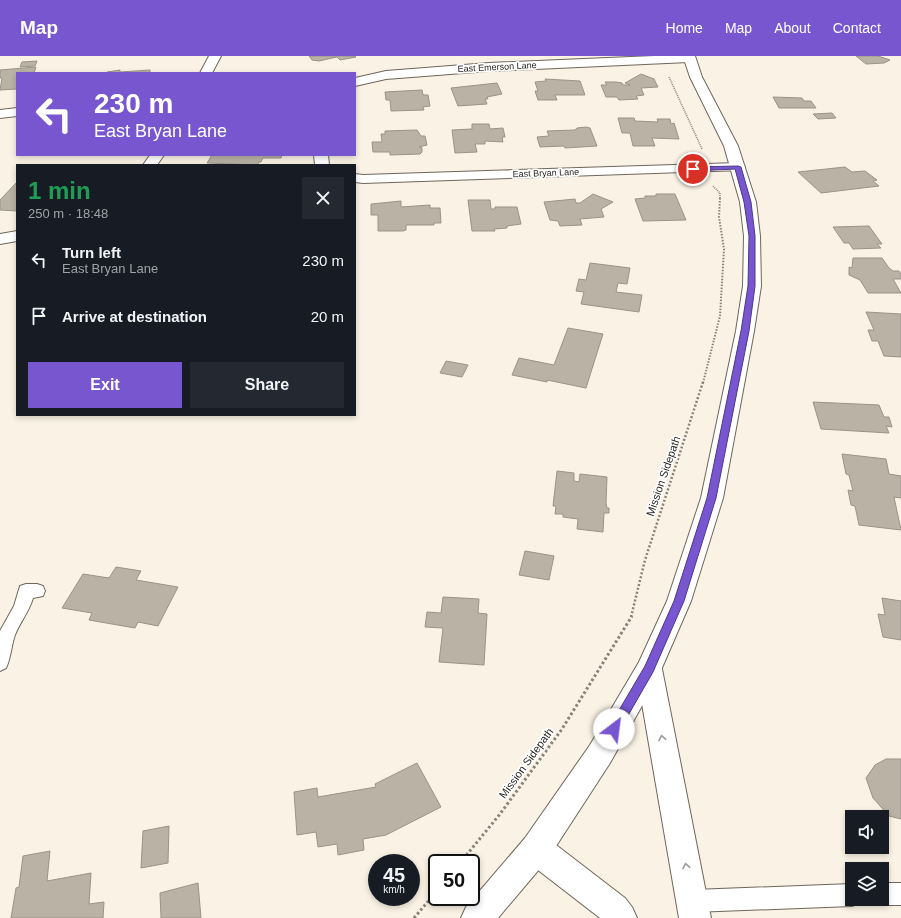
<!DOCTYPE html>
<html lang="en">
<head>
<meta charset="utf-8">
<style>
  :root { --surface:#171b24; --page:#242831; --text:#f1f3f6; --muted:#9ea1a6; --accent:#7756d0 }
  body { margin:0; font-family:Arial,sans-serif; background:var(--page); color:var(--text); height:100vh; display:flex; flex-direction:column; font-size:15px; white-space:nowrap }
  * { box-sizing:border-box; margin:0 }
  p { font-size:13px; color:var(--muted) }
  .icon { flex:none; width:22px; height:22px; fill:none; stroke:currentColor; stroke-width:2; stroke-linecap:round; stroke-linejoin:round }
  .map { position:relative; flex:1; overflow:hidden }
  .side { position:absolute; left:16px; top:108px; width:340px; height:252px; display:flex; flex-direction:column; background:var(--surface); border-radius:0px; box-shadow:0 2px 6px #0003 }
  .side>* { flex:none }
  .banner { position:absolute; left:16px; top:16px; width:340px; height:84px; border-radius:0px; box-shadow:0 2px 6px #0003; background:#7756d0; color:#fff; overflow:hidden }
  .buttons { position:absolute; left:845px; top:754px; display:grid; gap:8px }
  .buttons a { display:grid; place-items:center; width:44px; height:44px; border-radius:0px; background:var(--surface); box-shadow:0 2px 6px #0003; font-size:20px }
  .speed { position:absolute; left:368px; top:798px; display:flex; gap:8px; font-size:20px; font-weight:700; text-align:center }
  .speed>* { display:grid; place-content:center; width:52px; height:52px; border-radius:50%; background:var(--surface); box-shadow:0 2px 6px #0003; line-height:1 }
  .speed small { font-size:10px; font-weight:400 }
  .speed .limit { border:2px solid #111; border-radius:6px; background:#fff; color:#111 }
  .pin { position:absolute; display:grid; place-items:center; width:34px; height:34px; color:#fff; margin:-17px; border:2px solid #fff; border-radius:50%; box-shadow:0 1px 4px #0007 }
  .me { position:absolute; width:44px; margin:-22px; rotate:30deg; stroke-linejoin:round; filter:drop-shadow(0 0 3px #0008) }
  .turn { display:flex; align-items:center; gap:14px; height:84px; padding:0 12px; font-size:18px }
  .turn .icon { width:52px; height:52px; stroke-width:2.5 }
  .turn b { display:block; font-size:28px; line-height:34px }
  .round { display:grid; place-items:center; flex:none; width:42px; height:42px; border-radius:0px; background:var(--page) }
  .summary { display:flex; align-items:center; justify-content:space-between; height:68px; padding:0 12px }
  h1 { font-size:24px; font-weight:700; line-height:30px; color:#1e9e55 }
  .primary-button { display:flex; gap:8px; margin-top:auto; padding:8px 12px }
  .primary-button a { flex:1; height:46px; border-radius:0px; background:var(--accent); color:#fff; font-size:16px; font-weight:700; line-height:46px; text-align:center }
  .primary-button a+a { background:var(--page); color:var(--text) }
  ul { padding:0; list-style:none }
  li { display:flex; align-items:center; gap:12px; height:56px; padding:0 12px }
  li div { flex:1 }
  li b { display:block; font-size:15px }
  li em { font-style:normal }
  header { display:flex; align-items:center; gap:24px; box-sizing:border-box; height:56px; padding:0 20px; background:var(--accent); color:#fff }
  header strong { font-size:19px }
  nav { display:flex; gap:22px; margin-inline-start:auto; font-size:14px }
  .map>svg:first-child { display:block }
  .building { fill:#b9b2a5; stroke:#9a9387 }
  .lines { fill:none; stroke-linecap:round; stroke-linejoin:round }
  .service-casing { stroke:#6e675b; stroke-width:2 }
  .minor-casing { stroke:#6e675b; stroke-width:2 }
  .tertiary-casing { stroke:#6e675b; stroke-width:2 }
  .secondary-casing { stroke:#6e675b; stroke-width:2 }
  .path-far3 { stroke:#888279; stroke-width:1.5; stroke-dasharray:1 1; stroke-linecap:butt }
  .path-far2 { stroke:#888279; stroke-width:2; stroke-dasharray:1.5 1.5; stroke-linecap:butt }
  .path-far1 { stroke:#888279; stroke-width:2.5; stroke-dasharray:2 2; stroke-linecap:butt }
  .path { stroke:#888279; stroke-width:3; stroke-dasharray:2.5 2.5; stroke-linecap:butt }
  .service { fill:#fff; fill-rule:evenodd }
  .minor { fill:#fff; fill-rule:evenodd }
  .tertiary { fill:#fff; fill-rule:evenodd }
  .secondary { fill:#fff; fill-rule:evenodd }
  .oneway { stroke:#9e9c9a }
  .route { fill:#7756d0; stroke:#4d3887 }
  .labels { text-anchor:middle; stroke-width:3.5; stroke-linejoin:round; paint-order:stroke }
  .far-street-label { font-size:9px; fill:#27241f; stroke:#fff }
  .street-label { font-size:11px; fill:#27241f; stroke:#fff }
</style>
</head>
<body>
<header>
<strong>Map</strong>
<nav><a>Home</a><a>Map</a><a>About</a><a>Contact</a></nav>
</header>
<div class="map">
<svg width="901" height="862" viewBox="0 0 901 862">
  <rect width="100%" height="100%" fill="#faf2e4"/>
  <path class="building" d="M 309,0 L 355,0 L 356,1 L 340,4 L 337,1 L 319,5 L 312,4 Z
    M 856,0 L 878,0 L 890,4 L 884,7 L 866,8 Z
    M 37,5 L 35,10 L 20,11 L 22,6 Z
    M 36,11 L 34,17 L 17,17 L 17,33 L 0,34 L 2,22 L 0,22 L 0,14 Z
    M 120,14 L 120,16 L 150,14 L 150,17 L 107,17 L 107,16 Z
    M 641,18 L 654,23 L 658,31 L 641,32 L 644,39 L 636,40 L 638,43 L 619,44 L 617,41 L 606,41 L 601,29 L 607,29 L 605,26 L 616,26 L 622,27 L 623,29 L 630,29 L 625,27 Z
    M 545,23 L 580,25 L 585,39 L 555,39 L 557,44 L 538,44 L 535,35 L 538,35 L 535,26 L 546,25 Z
    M 497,27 L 502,38 L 487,41 L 488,43 L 485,43 L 487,48 L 458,50 L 451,32 Z
    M 422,34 L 423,39 L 428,39 L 430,50 L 423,51 L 424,54 L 391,55 L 390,44 L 386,44 L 385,36 Z
    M 773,41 L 802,42 L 804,45 L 811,45 L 816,52 L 779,52 Z
    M 832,57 L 836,62 L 818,63 L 813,58 Z
    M 618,62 L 634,62 L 635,65 L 658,66 L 657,63 L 670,63 L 671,68 L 674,67 L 679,83 L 652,82 L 655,90 L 633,90 L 630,77 L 622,77 Z
    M 472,68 L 489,68 L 490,73 L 503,72 L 505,81 L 502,81 L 503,86 L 485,85 L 485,88 L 475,88 L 477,96 L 455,97 L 452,74 L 472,73 Z
    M 586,71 L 590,72 L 597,90 L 565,92 L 564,90 L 540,91 L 537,81 L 549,80 L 547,75 L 575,74 L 577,72 Z
    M 417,74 L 421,80 L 425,80 L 427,89 L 419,91 L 422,92 L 422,96 L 420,98 L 390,99 L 390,96 L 373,96 L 372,86 L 382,86 L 381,78 L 385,78 L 385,75 Z
    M 212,99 L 282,99 L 281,102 L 263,102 L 261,106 L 259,106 L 257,109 L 207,107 Z
    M 845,111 L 852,116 L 865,115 L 877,124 L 873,125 L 879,130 L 821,137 L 798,116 Z
    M 17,126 L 17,155 L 0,154 L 0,144 Z
    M 593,138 L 613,146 L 601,153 L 604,161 L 580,163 L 582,169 L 560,170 L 558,165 L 550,164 L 544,146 L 575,143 L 576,147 L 580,147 Z
    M 656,138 L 675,138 L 686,164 L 643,165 L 635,143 L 645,142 L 645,140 L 656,140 Z
    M 468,144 L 490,144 L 491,153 L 495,153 L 495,151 L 517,151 L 521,168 L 507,170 L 507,172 L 494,173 L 495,175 L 472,175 Z
    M 401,145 L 401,151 L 430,149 L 430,152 L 440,152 L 441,167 L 434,167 L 434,169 L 406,169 L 406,174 L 403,175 L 378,175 L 378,159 L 371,159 L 371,148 Z
    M 869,170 L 882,188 L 877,188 L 881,192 L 853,193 L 849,187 L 844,187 L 833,171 Z
    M 853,202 L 882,202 L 889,212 L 893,215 L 899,215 L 901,218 L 901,223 L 893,223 L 901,237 L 868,237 L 860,224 L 849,219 L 849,211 L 852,212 Z
    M 590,207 L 630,212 L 627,228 L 618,227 L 616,236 L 642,239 L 639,256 L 581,248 L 584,236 L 576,235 L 579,223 L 586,224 Z
    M 866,256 L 901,258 L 901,301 L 884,300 L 878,285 L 872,285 L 868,274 L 874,274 Z
    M 568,272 L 603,278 L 586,332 L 547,324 L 547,326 L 512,319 L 519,302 L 554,309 Z
    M 446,305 L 468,309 L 462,321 L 440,317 Z
    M 813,346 L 879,349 L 884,361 L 889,361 L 892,371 L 886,370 L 889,377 L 821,373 Z
    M 842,398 L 886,403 L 889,418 L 901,420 L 901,442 L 894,441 L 901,474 L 859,469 L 855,450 L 851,449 L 848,434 L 853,435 L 849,419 L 846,418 Z
    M 557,415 L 574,417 L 574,425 L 579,426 L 580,418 L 607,421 L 606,447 L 607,452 L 609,452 L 609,457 L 604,457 L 603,476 L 577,473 L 578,463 L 563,461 L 563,458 L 555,458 L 556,450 L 553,450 Z
    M 525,495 L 554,500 L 549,524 L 519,519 Z
    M 116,511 L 141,515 L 136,524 L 178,531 L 158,570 L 138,566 L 135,572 L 89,564 L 92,557 L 62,552 L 83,518 L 109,522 Z
    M 443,541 L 479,543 L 478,557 L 487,558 L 484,609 L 439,606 L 443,572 L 425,571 L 427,556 L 441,557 Z
    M 882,542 L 901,545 L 901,584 L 883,581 L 878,558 L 885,559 Z
    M 886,703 L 901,703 L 901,763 L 889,760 L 873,742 L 866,722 L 875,709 Z
    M 417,707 L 441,751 L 386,779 L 363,783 L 364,794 L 338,799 L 337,788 L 318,791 L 316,776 L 297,779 L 294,736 L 317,732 L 318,741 L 376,731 L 375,728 Z
    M 169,770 L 168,807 L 141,812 L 143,775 Z
    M 50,795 L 47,825 L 91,817 L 89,848 L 104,846 L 103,862 L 11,862 L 16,832 L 19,831 L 23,800 Z
    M 198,827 L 201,862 L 161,862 L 160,837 Z"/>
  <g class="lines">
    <g class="service-casing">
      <path id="service" d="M 26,528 L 37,528 L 43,530 L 45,535 L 43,540 L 33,542 C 29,556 20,566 15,579 C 11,590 11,602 6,612 L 0,615 L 0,575 L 14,550 L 20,530 Z
        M 882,827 L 901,827 L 901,849 L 882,849 L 874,846 L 873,843 L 882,843 Z
        M 852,828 L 852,843 L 861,843 L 860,847 L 852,850 L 693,856 L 685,853 L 682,845 L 685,837 L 693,834 Z"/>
    </g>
    <g class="minor-casing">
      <path id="minor" d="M 209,0 L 221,0 L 212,17 L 200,17 Z
        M 654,0 L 694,0 L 695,2 L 693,5 L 689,6 L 489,15 L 386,23 L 355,30 L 355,22 L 386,15 L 489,7 Z
        M 17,52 L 17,60 L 0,62 L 0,54 Z
        M 150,99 L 164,99 L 157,109 L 143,109 Z
        M 314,99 L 328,99 L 329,109 L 315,109 Z
        M 738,107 L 743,108 L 745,111 L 743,114 L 363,127 L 355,126 L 355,118 L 363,119 Z
        M 17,175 L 17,185 L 0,188 L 0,178 Z"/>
    </g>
    <g class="tertiary-casing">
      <path id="tertiary" d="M 649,602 L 658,605 L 662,613 L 711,862 L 679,862 L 636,613 L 640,605 Z
        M 536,778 L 547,782 L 625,842 L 632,851 L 637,862 L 600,862 L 525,804 L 521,793 L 525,782 Z"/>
    </g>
    <g class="secondary-casing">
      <path id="secondary" d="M 683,0 L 695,0 L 702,21 L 738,90 L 756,146 L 760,180 L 761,230 L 754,275 L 723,442 L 691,545 L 658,621 L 610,707 L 547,804 L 498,862 L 461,862 L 466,851 L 525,782 L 590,689 L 639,606 L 667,545 L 701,442 L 736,275 L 743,230 L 744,180 L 740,146 L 724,90 L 690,21 Z"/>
    </g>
    <path class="path-far3" d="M 669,21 L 702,93
      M 713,130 L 720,137 L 720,143"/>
    <path class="path-far2" d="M 703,327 L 720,260 L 724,193 L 719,161 L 720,142"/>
    <path class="path-far1" d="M 631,561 L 645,504 L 703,326"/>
    <path class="path" d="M 460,807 L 500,758 L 562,673 L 632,560
      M 414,862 L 437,835"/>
    <use href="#service" class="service"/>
    <use href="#minor" class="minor"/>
    <use href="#tertiary" class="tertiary"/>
    <use href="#secondary" class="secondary"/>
  </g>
  <defs><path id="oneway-chevron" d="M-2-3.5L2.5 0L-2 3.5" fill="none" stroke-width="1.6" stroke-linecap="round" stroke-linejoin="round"/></defs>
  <g class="oneway">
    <use href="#oneway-chevron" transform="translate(662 682) rotate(-101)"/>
    <use href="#oneway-chevron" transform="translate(686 810) rotate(-101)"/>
  </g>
  <path class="route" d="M 738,110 L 741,111 L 751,146 L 755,180 L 755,230 L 749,275 L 716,442 L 684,545 L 653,616 L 618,677 L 614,679 L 610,677 L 608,673 L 645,610 L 674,545 L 707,442 L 741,275 L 748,230 L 749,180 L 744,146 L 735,113 L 693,115 L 690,113 L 693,111 Z"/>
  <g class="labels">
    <g class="far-street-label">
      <text transform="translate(497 11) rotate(-3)" y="3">East Emerson Lane</text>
      <text transform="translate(546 117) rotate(-2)" y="3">East Bryan Lane</text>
    </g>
    <g class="street-label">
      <text transform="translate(663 420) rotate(-71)" y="4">Mission Sidepath</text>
      <text transform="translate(526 707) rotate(-54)" y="4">Mission Sidepath</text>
    </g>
  </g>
</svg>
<div class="buttons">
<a><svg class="icon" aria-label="sound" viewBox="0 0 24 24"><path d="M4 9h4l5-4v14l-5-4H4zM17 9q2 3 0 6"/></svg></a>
<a><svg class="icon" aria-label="layers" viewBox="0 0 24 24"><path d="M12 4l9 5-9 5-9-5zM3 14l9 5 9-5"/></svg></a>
</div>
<div class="speed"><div>45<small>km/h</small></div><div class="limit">50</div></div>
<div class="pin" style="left:693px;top:113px;background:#d93025"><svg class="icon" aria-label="arrive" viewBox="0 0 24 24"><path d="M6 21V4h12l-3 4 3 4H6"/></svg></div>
<svg class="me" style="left:614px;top:673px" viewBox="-20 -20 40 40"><circle r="19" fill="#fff"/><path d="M0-13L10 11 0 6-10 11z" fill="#7756d0"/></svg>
<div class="banner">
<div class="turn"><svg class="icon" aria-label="left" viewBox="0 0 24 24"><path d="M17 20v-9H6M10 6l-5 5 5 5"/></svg><div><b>230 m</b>East Bryan Lane</div></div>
</div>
<section class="side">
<div class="summary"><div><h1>1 min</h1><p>250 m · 18:48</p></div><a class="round"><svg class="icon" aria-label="close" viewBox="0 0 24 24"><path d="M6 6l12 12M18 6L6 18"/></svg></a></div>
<ul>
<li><svg class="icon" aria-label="left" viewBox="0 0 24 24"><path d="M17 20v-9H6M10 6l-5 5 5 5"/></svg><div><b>Turn left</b><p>East Bryan Lane</p></div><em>230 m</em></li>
<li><svg class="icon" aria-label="arrive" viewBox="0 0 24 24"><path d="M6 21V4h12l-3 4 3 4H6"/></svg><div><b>Arrive at destination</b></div><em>20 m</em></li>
</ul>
<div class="primary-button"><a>Exit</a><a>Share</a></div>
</section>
</div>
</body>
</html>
